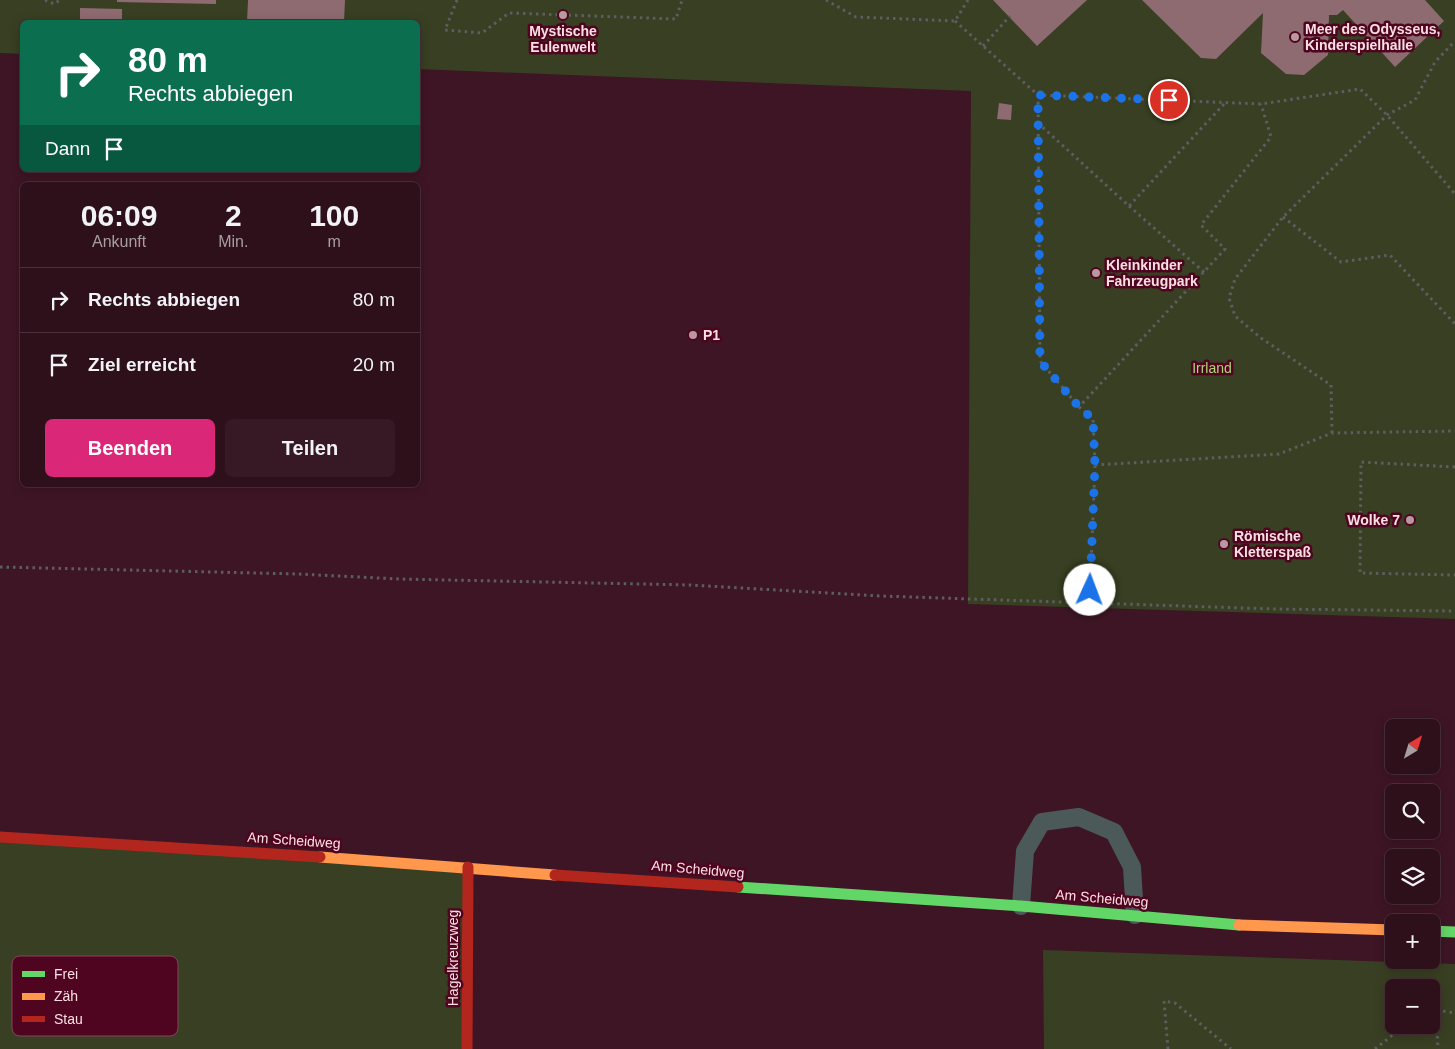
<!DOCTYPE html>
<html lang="de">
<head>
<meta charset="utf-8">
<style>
  :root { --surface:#2e101b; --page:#361924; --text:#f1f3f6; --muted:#a79da3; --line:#49303a; --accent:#db2777 }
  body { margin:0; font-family:Helvetica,sans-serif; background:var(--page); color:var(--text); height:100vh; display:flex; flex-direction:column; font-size:19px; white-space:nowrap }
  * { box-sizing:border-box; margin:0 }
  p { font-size:16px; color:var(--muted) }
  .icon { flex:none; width:28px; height:28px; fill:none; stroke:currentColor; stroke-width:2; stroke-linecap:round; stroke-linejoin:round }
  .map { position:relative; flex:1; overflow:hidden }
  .drawer { position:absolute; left:20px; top:182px; width:400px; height:305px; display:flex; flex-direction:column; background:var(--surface); border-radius:8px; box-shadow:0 2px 12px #0003,0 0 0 1px var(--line) }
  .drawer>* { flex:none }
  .hud { position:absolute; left:20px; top:20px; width:400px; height:152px; border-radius:8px; box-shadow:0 2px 12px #0003,0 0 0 1px var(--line); background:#0b6e4f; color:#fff; overflow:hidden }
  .needle { width:32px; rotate:38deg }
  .tools { position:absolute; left:1385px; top:719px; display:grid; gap:10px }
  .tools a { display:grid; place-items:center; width:55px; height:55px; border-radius:8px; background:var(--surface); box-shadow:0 2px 12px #0003,0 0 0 1px var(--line); font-size:25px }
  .pin { position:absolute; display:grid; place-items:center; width:42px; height:42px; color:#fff; margin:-21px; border:2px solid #fff; border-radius:50%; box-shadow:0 1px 5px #0007 }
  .me { position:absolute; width:55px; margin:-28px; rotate:2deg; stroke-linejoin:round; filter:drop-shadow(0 0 4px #0008) }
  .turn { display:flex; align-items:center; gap:18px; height:105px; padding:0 25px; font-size:22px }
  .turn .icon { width:65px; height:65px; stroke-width:2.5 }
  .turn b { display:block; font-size:35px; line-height:42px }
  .then { display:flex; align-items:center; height:48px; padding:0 25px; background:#0003; gap:10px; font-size:19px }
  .eta { display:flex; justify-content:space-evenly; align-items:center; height:85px; text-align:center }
  .eta b { font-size:30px; font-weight:600; line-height:35px }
  .cta { display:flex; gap:10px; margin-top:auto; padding:10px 25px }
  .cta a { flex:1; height:58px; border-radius:8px; background:var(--accent); color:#fff; font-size:20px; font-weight:600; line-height:58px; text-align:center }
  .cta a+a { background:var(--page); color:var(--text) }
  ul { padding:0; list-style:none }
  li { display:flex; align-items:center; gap:15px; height:65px; padding:0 25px; border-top:1px solid var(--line) }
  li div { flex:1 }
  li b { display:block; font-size:19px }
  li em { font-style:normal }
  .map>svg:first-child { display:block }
  .green { fill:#383f22; fill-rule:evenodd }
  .building { fill:#8e6b70 }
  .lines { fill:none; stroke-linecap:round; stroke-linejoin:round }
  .path { stroke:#5d5e61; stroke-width:3; stroke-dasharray:2.5 4; stroke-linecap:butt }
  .lane { stroke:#4b5959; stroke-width:18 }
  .fast { stroke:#63d668; stroke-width:11 }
  .slow { stroke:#ff974d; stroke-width:11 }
  .jam { stroke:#b3261e; stroke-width:11 }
  .route { stroke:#1a73e8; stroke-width:9; stroke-dasharray:0 16.2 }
  .poi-dot { fill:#b998a0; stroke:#4f041f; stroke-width:2 }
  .labels { text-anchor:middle; stroke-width:5; stroke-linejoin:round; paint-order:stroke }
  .poi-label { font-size:14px; font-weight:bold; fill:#fbdfe3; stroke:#4f041f; text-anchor:start }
  .park-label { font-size:14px; fill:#afd677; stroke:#4f041f }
  .street-label { font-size:14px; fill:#fbdfe3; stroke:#4f041f }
  .key { fill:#4f041f; stroke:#83465a; stroke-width:1 }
  .key-label { font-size:14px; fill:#fbdfe3 }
</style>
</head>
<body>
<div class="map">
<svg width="1455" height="1049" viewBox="0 0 1455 1049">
  <rect width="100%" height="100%" fill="#3e1524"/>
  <path class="green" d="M 0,0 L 1455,0 L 1455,619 L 968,604 L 971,91 L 418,69 L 418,22 L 22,22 L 22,54 L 0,53 Z
    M 0,841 L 468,867 L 467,1049 L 0,1049 Z
    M 1043,950 L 1455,964 L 1455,1049 L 1044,1049 ZM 1394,988 L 1431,988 L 1431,1025 L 1394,1025 Z"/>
  <path class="building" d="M 117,0 L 216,0 L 216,4 L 117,2 Z
    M 248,0 L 345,0 L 344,22 L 247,22 Z
    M 993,0 L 1087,0 L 1037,46 Z
    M 1142,0 L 1425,0 L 1444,21 L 1395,67 L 1343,10 L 1337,15 L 1329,15 L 1328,55 L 1304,75 L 1286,74 L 1261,53 L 1263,13 L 1216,59 L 1201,58 Z
    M 80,8 L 122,9 L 122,22 L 80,22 Z
    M 999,103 L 1012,105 L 1011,120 L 997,119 Z"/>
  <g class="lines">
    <path class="path" d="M 45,0 L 54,4 L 60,0
      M 457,0 L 445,30 L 482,33 L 509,13 L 676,19 L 682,0
      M 826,0 L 856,17 L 955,21 L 968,0
      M 955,21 L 1038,95 L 1261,104 L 1360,89 L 1387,115 L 1455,194
      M 983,46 L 1010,16
      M 1038,95 L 1040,361 L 1079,407 L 1225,249 L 1201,225 L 1271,137 L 1261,104
      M 1038,123 L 1129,206 L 1225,103
      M 1129,206 L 1205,273
      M 1283,217 L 1341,262 L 1390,255 L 1455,324
      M 1079,407 L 1093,419 L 1095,465 L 1090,590
      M 1332,433 L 1331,385 L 1261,338 L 1235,316 L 1229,298 L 1235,279 L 1283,217 L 1387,115 L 1415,100 L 1435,62 L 1455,41
      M 1095,465 L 1279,454 L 1332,433 L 1455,431
      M 1455,467 L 1361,462 L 1360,573 L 1455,575
      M 0,567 L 298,574 L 399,579 L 690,585 L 881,596 L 1273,609 L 1455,611
      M 1436,1010 L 1438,1049
      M 1431,1013 L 1436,1010 L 1455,1013
      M 1168,1049 L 1164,1001 L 1175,1003 L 1231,1049
      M 1375,1049 L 1405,1025"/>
    <path class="lane" d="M 1021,906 L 1025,851 L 1042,822 L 1079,817 L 1114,832 L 1132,867 L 1135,915"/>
    <path class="fast" d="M 738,887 L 1021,906 L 1239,925
      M 1431,931 L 1455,932"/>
    <path class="slow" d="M 320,857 L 555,875
      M 1239,925 L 1394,930"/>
    <path class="jam" d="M 0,837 L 320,857
      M 555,875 L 738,887
      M 467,1049 L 468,867"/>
  </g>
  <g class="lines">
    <path class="route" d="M 1090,590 L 1095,465 L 1093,419 L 1079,407 L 1040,361 L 1038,95 L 1169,100"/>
  </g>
  <g class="poi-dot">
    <circle cx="563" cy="15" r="5"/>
    <circle cx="1295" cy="37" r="5"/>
    <circle cx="1096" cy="273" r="5"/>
    <circle cx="693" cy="335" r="5"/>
    <circle cx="1410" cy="520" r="5"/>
    <circle cx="1224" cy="544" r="5"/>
  </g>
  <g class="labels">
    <g class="poi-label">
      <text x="1305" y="34">Meer des Odysseus,<tspan x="1305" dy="16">Kinderspielhalle</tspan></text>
      <text x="563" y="36" text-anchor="middle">Mystische<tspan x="563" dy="16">Eulenwelt</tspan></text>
      <text x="1106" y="270">Kleinkinder<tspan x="1106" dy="16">Fahrzeugpark</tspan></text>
      <text x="703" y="340">P1</text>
      <text x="1400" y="525" text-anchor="end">Wolke 7</text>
      <text x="1234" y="541">Römische<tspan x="1234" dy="16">Kletterspaß</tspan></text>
    </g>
    <g class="park-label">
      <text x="1212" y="373">Irrland</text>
    </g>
    <g class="street-label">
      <text transform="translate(294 840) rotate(4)" y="5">Am Scheidweg</text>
      <text transform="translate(698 869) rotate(5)" y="5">Am Scheidweg</text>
      <text transform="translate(1102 898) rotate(5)" y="5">Am Scheidweg</text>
      <text transform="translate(453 958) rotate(-90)" y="5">Hagelkreuzweg</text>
    </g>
  </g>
  <rect x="12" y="956" width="166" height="80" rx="8" class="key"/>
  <rect x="22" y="971" width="23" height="6" fill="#63d668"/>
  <rect x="22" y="993" width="23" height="7" fill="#ff974d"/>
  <rect x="22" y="1016" width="23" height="6" fill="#b3261e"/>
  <g class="key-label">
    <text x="54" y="979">Frei</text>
    <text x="54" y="1001">Zäh</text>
    <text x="54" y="1024">Stau</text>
  </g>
</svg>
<div class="tools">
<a><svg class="needle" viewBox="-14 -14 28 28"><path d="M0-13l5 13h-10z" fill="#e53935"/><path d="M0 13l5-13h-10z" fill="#a79da3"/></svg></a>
<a><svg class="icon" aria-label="search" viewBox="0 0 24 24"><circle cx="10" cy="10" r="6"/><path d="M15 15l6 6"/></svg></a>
<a><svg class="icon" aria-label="layers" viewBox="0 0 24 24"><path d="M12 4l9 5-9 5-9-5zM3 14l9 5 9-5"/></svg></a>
<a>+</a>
<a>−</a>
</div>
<div class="pin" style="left:1169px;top:100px;background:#d93025"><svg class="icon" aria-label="arrive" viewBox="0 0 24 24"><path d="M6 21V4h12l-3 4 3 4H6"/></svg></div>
<svg class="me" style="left:1090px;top:590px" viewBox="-20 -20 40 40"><circle r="19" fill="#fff"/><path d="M0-13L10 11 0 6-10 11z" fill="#1a73e8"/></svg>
<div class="hud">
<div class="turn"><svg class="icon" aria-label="right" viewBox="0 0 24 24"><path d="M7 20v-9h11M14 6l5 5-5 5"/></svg><div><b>80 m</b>Rechts abbiegen</div></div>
<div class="then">Dann<svg class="icon" aria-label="arrive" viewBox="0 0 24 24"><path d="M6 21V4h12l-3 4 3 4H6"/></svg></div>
</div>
<section class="drawer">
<div class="eta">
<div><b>06:09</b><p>Ankunft</p></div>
<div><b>2</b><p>Min.</p></div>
<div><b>100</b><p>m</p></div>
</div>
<ul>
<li><svg class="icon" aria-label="right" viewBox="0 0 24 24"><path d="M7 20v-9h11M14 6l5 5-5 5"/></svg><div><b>Rechts abbiegen</b></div><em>80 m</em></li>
<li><svg class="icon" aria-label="arrive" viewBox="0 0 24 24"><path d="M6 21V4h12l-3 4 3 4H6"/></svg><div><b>Ziel erreicht</b></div><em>20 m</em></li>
</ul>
<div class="cta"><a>Beenden</a><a>Teilen</a></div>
</section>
</div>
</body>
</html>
